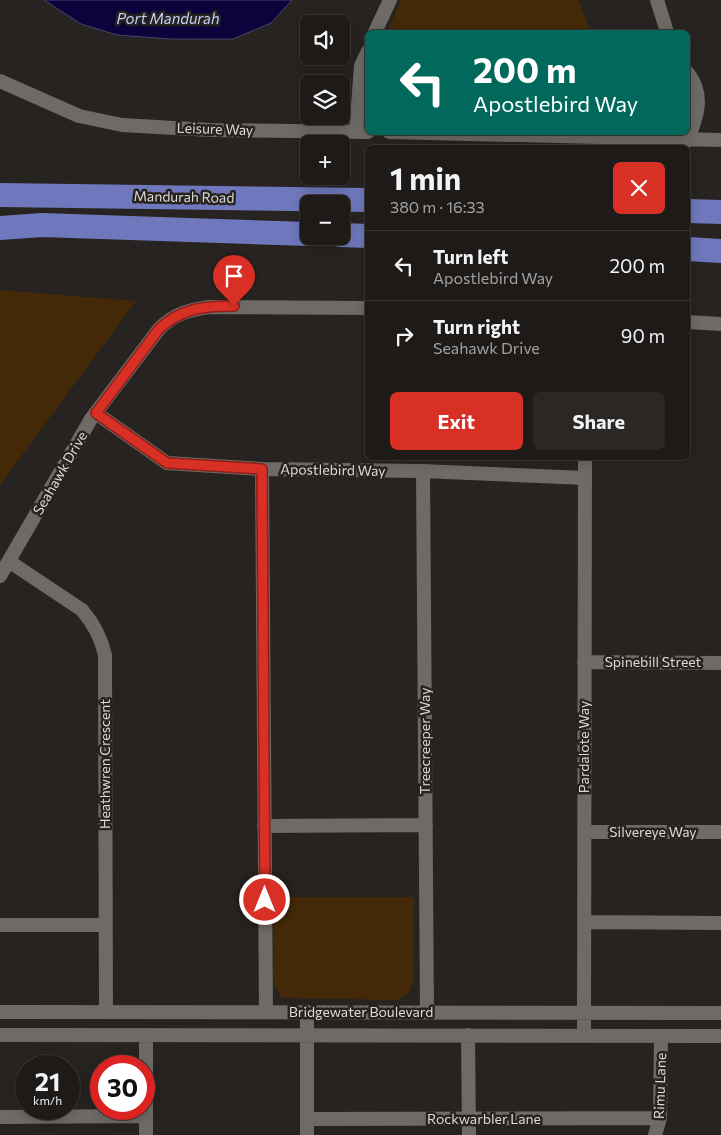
<!DOCTYPE html>
<html lang="en">
<head>
<meta charset="utf-8">
<style>
  :root { --surface:#1d1a18; --page:#2a2725; --text:#f1f3f6; --muted:#a0a1a2; --line:#3b3837; --accent:#d93025 }
  body { margin:0; font-family:Commissioner,sans-serif; background:var(--page); color:var(--text); height:100vh; display:flex; flex-direction:column; font-size:19px; white-space:nowrap }
  * { box-sizing:border-box; margin:0 }
  p { font-size:16px; color:var(--muted) }
  .icon { flex:none; width:28px; height:28px; fill:none; stroke:currentColor; stroke-width:2; stroke-linecap:round; stroke-linejoin:round }
  .map { position:relative; flex:1; overflow:hidden }
  .sheet { position:absolute; left:365px; top:145px; width:325px; height:315px; display:flex; flex-direction:column; background:var(--surface); border-radius:8px; box-shadow:0 2px 12px #0003,0 0 0 1px var(--line) }
  .sheet>* { flex:none }
  .top-card { position:absolute; left:365px; top:30px; width:325px; height:105px; border-radius:8px; box-shadow:0 2px 12px #0003,0 0 0 1px var(--line); background:#00695c; color:#fff; overflow:hidden }
  .tools { position:absolute; left:300px; top:15px; display:grid; gap:10px }
  .tools a { display:grid; place-items:center; width:50px; height:50px; border-radius:8px; background:var(--surface); box-shadow:0 2px 12px #0003,0 0 0 1px var(--line); font-size:25px }
  .speed { position:absolute; left:15px; top:1055px; display:flex; gap:10px; font-size:25px; font-weight:700; text-align:center }
  .speed>* { display:grid; place-content:center; width:65px; height:65px; border-radius:50%; background:var(--surface); box-shadow:0 2px 12px #0003,0 0 0 1px var(--line); line-height:1 }
  .speed small { font-size:12px; font-weight:400 }
  .speed .limit { border:8px solid #d22; background:#fff; color:#111 }
  .pin { position:absolute; display:grid; place-items:center; width:42px; height:42px; color:#fff; margin:-51px -21px; border-radius:50% 50% 50% 0; rotate:-45deg; box-shadow:0 0 5px #0007 }
  .pin .icon { rotate:45deg }
  .me { position:absolute; width:55px; margin:-28px; rotate:0deg; stroke-linejoin:round; filter:drop-shadow(0 0 4px #0008) }
  .turn { display:flex; align-items:center; gap:18px; height:105px; padding:0 25px; font-size:22px }
  .turn .icon { width:65px; height:65px; stroke-width:2.5 }
  .turn b { display:block; font-size:35px; line-height:42px }
  .round { display:grid; place-items:center; flex:none; width:52px; height:52px; border-radius:8px; background:var(--page) }
  .summary { display:flex; align-items:center; justify-content:space-between; height:85px; padding:0 25px }
  h1 { font-size:30px; font-weight:700; line-height:38px }
  .button { display:flex; gap:10px; margin-top:auto; padding:10px 25px }
  .button a { flex:1; height:58px; border-radius:8px; background:var(--accent); color:#fff; font-size:20px; font-weight:700; line-height:58px; text-align:center }
  .button a+a { background:var(--page); color:var(--text) }
  ul { padding:0; list-style:none }
  li { display:flex; align-items:center; gap:15px; height:70px; padding:0 25px; border-top:1px solid var(--line) }
  li div { flex:1 }
  li b { display:block; font-size:19px }
  li em { font-style:normal }
  .map>svg:first-child { display:block }
  .green { fill:#442909 }
  .water { fill:#0a033c; stroke:#49446a }
  .lines { fill:none; stroke-linecap:round; stroke-linejoin:round }
  .minor { stroke:#6e6a66; stroke-width:14 }
  .trunk { stroke:#6f78bc; stroke-width:24 }
  .route-casing { stroke:#8d1f18; stroke-width:12 }
  .route { stroke:#d93025; stroke-width:9 }
  .labels { text-anchor:middle; stroke-width:5; stroke-linejoin:round; paint-order:stroke }
  .street-label { font-size:14px; fill:#dcdad7; stroke:#272320 }
  .water-label { font-size:15px; font-style:italic; fill:#c7d1fe; stroke:#272320 }
</style>
</head>
<body>
<div class="map">
<svg width="721" height="1135" viewBox="0 0 721 1135">
  <rect width="100%" height="100%" fill="#272320"/>
  <path class="green" d="M 401,0 L 578,0 L 591,32 L 387,32 Z
    M 0,290 L 136,301 L 0,485 Z
    M 274,897 L 414,897 L 414,981 L 408,994 L 398,1000 L 282,998 L 273,982 Z"/>
  <path class="water" d="M 44,0 L 292,0 L 271,23 L 233,39 L 171,39 L 117,35 L 81,24 Z"/>
  <g class="lines">
    <path class="minor" d="M 657,0 L 667,32
      M 375,32 L 390,0
      M 0,81 L 79,116 L 122,125 L 210,130 L 368,132
      M 356,132 L 361,66 L 368,51
      M 389,132 L 721,140
      M 687,141 C 697,118 705,95 688,73
      M 688,322 L 721,324
      M 96,413 L 167,463 L 262,469 L 423,471 L 585,478
      M 262,469 L 266,1012
      M 423,471 L 427,1012
      M 10,562 L 82,610 C 94,624 101,637 105,655 L 106,1012
      M 0,576 L 91,419 L 159,329 C 174,314 188,310 209,307 L 368,308
      M 584,662 L 721,663
      M 264,826 L 426,825
      M 584,832 L 721,832
      M 584,922 L 721,923
      M 0,925 L 105,925
      M 0,1012 L 721,1013
      M 307,1012 L 307,1135
      M 0,1035 L 721,1036
      M 468,1035 L 469,1135
      M 584,1036 L 585,458
      M 0,1117 L 146,1116
      M 307,1119 L 660,1118
      M 146,1135 L 146,1035
      M 655,1135 L 660,1118 L 661,1036"/>
    <path class="trunk" d="M 0,195 L 368,200
      M 688,211 L 721,212
      M 0,228 L 42,225 L 309,234
      M 341,235 L 368,236
      M 688,249 L 721,251"/>
  </g>
  <g class="lines">
    <g class="route-casing">
      <path id="route" d="M 234,306 C 205,306 181,308 159,329 L 96,413 L 167,463 L 262,469 L 265,900"/>
    </g>
    <use href="#route" class="route"/>
  </g>
  <g class="labels">
    <g class="street-label">
      <text transform="translate(215 129) rotate(2)" y="5">Leisure Way</text>
      <text transform="translate(184 197) rotate(1)" y="5">Mandurah Road</text>
      <text transform="translate(333 470) rotate(1)" y="5">Apostlebird Way</text>
      <text transform="translate(60 473) rotate(-60)" y="5">Seahawk Drive</text>
      <text x="653" y="667">Spinebill Street</text>
      <text transform="translate(425 741) rotate(-90)" y="5">Treecreeper Way</text>
      <text transform="translate(584 747) rotate(-90)" y="5">Pardalote Way</text>
      <text transform="translate(105 764) rotate(-90)" y="5">Heathwren Crescent</text>
      <text x="653" y="837">Silvereye Way</text>
      <text x="361" y="1017">Bridgewater Boulevard</text>
      <text transform="translate(660 1086) rotate(-88)" y="5">Rimu Lane</text>
      <text x="484" y="1124">Rockwarbler Lane</text>
    </g>
    <g class="water-label">
      <text x="168" y="24">Port Mandurah</text>
    </g>
  </g>
</svg>
<div class="tools">
<a><svg class="icon" aria-label="sound" viewBox="0 0 24 24"><path d="M4 9h4l5-4v14l-5-4H4zM17 9q2 3 0 6"/></svg></a>
<a><svg class="icon" aria-label="layers" viewBox="0 0 24 24"><path d="M12 4l9 5-9 5-9-5zM3 14l9 5 9-5"/></svg></a>
<a>+</a>
<a>−</a>
</div>
<div class="speed"><div>21<small>km/h</small></div><div class="limit">30</div></div>
<div class="pin" style="left:234px;top:306px;background:#d93025"><svg class="icon" aria-label="arrive" viewBox="0 0 24 24"><path d="M6 21V4h12l-3 4 3 4H6"/></svg></div>
<svg class="me" style="left:265px;top:900px" viewBox="-20 -20 40 40"><circle r="17" fill="#d93025" stroke="#fff" stroke-width="3"/><path d="M0-11L8 9 0 5-8 9z" fill="#fff"/></svg>
<div class="top-card">
<div class="turn"><svg class="icon" aria-label="left" viewBox="0 0 24 24"><path d="M17 20v-9H6M10 6l-5 5 5 5"/></svg><div><b>200 m</b>Apostlebird Way</div></div>
</div>
<section class="sheet">
<div class="summary"><div><h1>1 min</h1><p>380 m · 16:33</p></div><a class="round" style="background:#d93025;color:#fff"><svg class="icon" aria-label="close" viewBox="0 0 24 24"><path d="M6 6l12 12M18 6L6 18"/></svg></a></div>
<ul>
<li><svg class="icon" aria-label="left" viewBox="0 0 24 24"><path d="M17 20v-9H6M10 6l-5 5 5 5"/></svg><div><b>Turn left</b><p>Apostlebird Way</p></div><em>200 m</em></li>
<li><svg class="icon" aria-label="right" viewBox="0 0 24 24"><path d="M7 20v-9h11M14 6l5 5-5 5"/></svg><div><b>Turn right</b><p>Seahawk Drive</p></div><em>90 m</em></li>
</ul>
<div class="button"><a>Exit</a><a>Share</a></div>
</section>
</div>
</body>
</html>
